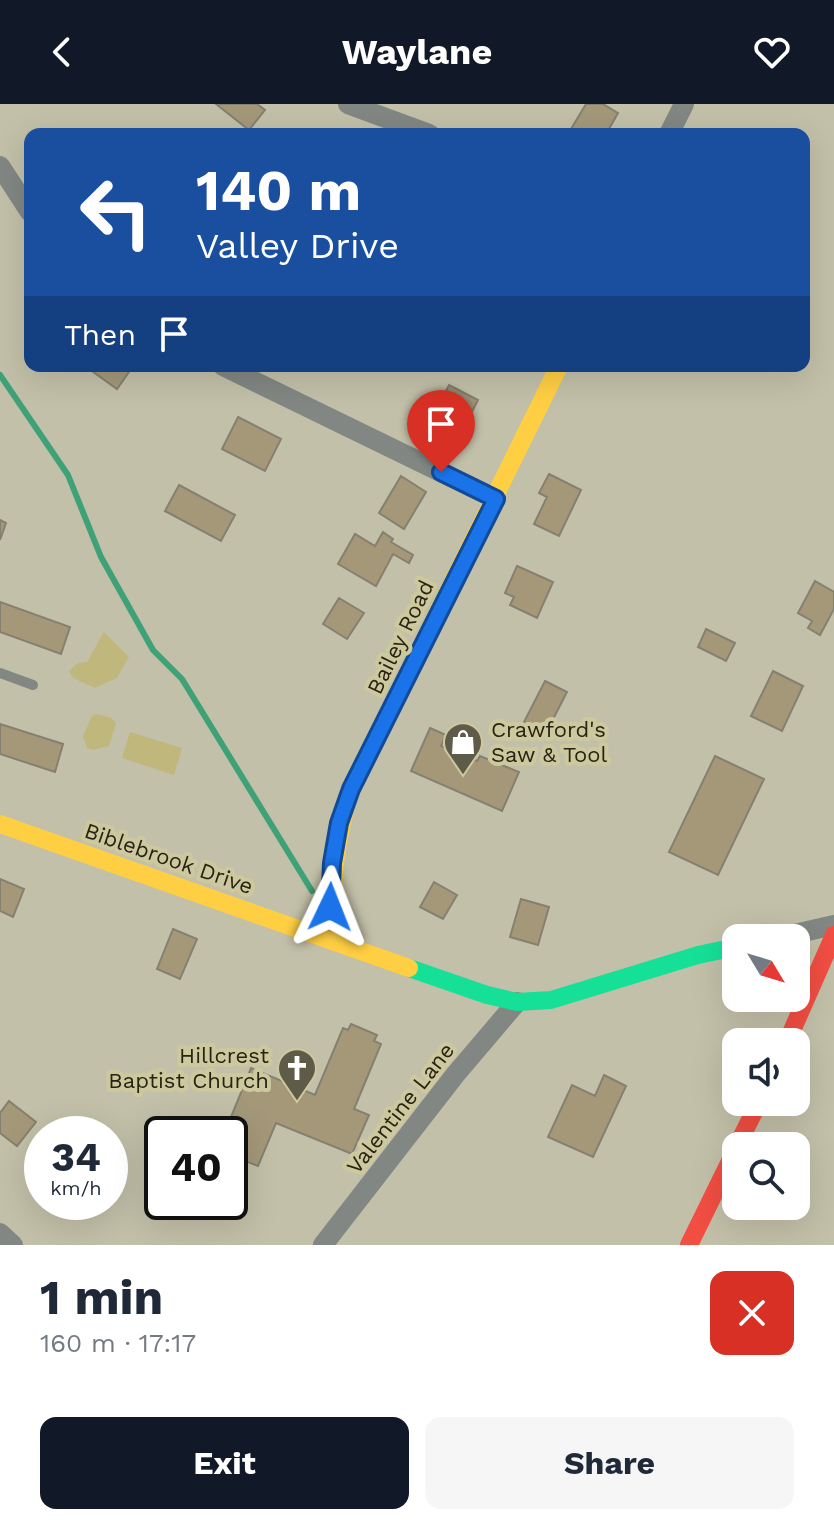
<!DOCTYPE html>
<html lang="en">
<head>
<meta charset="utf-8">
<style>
  :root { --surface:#fff; --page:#f6f6f7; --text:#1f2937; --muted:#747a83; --accent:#111827 }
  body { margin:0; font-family:"Work Sans",sans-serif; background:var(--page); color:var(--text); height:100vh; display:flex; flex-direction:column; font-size:30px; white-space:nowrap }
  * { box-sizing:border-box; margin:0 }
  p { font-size:26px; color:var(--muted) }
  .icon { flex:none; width:44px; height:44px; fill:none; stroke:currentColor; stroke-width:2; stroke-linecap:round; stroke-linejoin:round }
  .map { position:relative; height:1141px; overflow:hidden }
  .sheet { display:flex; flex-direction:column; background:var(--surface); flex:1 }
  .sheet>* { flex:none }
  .hud { position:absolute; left:24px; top:24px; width:786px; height:244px; border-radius:16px; box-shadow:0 8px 32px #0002; background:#1a4fa0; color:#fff; overflow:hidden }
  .needle { width:52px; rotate:128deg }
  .tools { position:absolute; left:722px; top:820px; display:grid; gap:16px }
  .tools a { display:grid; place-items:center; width:88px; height:88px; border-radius:16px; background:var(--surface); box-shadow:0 8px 32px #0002; font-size:40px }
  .speed { position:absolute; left:24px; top:1012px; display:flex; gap:16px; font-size:40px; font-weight:700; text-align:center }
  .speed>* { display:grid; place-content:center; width:104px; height:104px; border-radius:50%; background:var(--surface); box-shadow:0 8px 32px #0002; line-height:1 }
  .speed small { font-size:20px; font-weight:400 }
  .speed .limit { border:4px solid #111; border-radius:12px; background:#fff; color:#111 }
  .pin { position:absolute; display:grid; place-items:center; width:68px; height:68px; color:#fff; margin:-82px -34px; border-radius:50% 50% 50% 0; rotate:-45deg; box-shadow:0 0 8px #0007 }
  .pin .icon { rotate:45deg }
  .me { position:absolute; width:88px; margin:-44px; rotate:2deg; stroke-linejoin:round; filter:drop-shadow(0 0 6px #0008) }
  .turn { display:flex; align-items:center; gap:28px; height:168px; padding:0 40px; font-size:36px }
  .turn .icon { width:104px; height:104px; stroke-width:2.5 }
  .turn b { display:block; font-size:56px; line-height:68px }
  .then { display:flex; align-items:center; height:76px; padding:0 40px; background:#0003; gap:16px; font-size:30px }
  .round { display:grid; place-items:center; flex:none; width:84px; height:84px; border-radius:16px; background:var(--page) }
  .headline { display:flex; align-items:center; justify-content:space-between; height:136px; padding:0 40px }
  h1 { font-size:48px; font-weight:700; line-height:60px }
  .button { display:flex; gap:16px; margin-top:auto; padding:16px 40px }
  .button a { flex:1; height:92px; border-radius:16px; background:var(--accent); color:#fff; font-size:32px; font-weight:700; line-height:92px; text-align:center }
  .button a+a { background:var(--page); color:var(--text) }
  header { display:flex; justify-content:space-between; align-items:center; height:104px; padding:0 40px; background:var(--accent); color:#fff; font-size:36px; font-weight:700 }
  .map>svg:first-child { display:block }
  .green { fill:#c0b77d }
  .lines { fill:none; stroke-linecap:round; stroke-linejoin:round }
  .stream { stroke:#3fa177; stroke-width:6 }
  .building { fill:#a49879; stroke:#85806f; stroke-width:2 }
  .lane { stroke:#828783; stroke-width:10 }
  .street { stroke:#828783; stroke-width:20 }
  .fast { stroke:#16e098; stroke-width:18 }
  .slow { stroke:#ffcf43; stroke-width:18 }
  .jam { stroke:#f24e42; stroke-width:18 }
  .route-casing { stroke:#114b97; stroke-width:20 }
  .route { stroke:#1a73e8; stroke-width:14 }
  .labels { text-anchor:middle; stroke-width:8; stroke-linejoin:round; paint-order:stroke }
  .street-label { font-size:22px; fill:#272414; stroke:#cec89e }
  .poi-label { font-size:22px; fill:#272414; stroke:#cec89e; text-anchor:start }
</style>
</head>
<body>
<header><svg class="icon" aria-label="back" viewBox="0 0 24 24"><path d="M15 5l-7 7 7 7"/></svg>Waylane<svg class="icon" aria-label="heart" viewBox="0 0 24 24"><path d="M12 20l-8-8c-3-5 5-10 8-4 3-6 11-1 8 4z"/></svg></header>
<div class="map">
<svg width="834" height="1141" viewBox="0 0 834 1141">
  <rect width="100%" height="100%" fill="#c3c0a9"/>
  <path class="green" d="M 104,528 L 129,553 L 117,574 L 95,584 L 73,574 L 69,567 L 78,559 L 87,558 Z
    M 97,610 L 111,614 L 116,619 L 109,642 L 93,646 L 87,644 L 83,632 L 92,612 Z
    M 130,628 L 182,644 L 174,671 L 122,654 Z"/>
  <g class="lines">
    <path class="stream" d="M 0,271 L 68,371 L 101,453 L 153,546 L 182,575 L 312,787"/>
  </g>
  <path class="building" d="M 216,0 L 257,0 L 265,6 L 249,26 Z
    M 586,0 L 603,0 L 618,9 L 606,30 L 568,30 Z
    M 85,262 L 127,262 L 131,265 L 117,285 Z
    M 449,281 L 478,296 L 459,333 L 430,318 Z
    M 238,313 L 281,335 L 265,367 L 222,345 Z
    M 549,370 L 581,386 L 559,432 L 534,420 L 547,393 L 539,389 Z
    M 401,372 L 426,388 L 404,425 L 379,409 Z
    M 179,381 L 235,411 L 221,437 L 165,407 Z
    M 0,416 L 6,419 L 0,436 Z
    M 383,428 L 393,435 L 391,438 L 413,451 L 409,459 L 393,450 L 376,482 L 338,460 L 355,430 L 375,442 Z
    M 517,462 L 553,478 L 537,514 L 510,501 L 514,493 L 505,489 Z
    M 815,477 L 834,488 L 834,505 L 820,531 L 808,524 L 812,517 L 798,509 Z
    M 339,494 L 364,509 L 347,535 L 323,520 Z
    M 0,498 L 70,523 L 61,550 L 0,528 Z
    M 706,525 L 735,539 L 726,557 L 698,543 Z
    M 773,567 L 803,582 L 782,627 L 751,612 Z
    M 545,577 L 567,588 L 546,629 L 524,618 Z
    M 0,620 L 63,640 L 55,668 L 0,650 Z
    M 430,624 L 446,631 L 441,642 L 477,657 L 480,652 L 519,668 L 502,707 L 411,667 Z
    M 715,652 L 764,675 L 718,771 L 669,748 Z
    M 0,775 L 24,785 L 13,813 L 0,807 Z
    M 434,778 L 457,791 L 443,815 L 420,803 Z
    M 521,795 L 549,803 L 538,841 L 510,833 Z
    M 173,825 L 197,835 L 180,875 L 157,865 Z
    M 351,920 L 377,931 L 374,937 L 381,940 L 354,1005 L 369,1011 L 352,1050 L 276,1019 L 258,1062 L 230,1051 L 230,1030 L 224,1030 L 251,964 L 315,991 L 343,924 L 348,926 Z
    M 604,971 L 626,982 L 593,1053 L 548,1033 L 572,981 L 595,992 Z
    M 9,997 L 36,1018 L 17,1042 L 0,1029 L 0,1009 Z
    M 110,1067 L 124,1077 L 117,1087 L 110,1083 Z"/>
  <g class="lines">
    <path class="lane" d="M 0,569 L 33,581"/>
    <path class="street" d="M 348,0 L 429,30
      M 669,30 L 684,0
      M 0,62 L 30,108
      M 223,262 L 496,395
      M 777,834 L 834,821
      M 0,1129 L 13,1141
      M 323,1141 L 455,971 L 517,898"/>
    <path class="fast" d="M 409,864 L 487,891 L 517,898 L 551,896 L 698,851 L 736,843"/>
    <path class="slow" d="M 0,720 L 409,864
      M 335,837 C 329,784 335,736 351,685 L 559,262"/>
    <path class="jam" d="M 787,938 L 834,831
      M 737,1042 L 759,998
      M 689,1141 L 736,1045"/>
  </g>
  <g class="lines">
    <g class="route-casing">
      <path id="route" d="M 330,803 L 332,759 L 339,719 L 351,685 L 496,395 L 441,368"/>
    </g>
    <use href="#route" class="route"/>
  </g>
  <defs>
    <g id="shop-pin" transform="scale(2)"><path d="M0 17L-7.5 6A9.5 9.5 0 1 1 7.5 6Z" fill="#5e5b48" stroke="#cec89e"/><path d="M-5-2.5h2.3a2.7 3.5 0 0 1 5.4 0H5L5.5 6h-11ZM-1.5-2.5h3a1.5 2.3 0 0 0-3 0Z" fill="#fff"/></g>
    <g id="church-pin" transform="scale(2)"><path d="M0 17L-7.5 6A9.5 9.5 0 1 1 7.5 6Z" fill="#5e5b48" stroke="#cec89e"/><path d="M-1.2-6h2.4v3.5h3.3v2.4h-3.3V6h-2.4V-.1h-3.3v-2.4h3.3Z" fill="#fff"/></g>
  </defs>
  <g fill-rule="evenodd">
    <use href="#shop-pin" x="463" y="638"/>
    <use href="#church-pin" x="297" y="964"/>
  </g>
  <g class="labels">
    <g class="street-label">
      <text transform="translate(400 533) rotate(-64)" y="8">Bailey Road</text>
      <text transform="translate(169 754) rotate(19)" y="8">Biblebrook Drive</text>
      <text transform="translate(400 1004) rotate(-52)" y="8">Valentine Lane</text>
    </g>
    <g class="poi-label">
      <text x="491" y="633">Crawford's<tspan x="491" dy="25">Saw &amp; Tool</tspan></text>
      <text x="269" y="959" text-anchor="end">Hillcrest<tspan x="269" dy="25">Baptist Church</tspan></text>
    </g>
  </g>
</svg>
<div class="tools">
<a><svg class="needle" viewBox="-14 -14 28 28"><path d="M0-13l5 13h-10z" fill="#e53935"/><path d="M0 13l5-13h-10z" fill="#747a83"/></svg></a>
<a><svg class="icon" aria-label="sound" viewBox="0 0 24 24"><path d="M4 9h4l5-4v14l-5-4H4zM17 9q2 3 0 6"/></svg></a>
<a><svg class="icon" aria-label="search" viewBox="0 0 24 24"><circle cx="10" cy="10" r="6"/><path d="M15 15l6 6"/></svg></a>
</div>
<div class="speed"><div>34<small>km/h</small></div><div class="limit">40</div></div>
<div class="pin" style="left:441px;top:368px;background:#d93025"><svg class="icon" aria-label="arrive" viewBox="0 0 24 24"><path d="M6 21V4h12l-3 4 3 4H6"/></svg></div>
<svg class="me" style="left:330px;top:803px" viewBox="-20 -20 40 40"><path d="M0-17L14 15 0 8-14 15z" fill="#1a73e8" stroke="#fff" stroke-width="4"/></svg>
<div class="hud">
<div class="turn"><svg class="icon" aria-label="left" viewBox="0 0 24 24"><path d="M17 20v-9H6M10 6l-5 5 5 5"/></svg><div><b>140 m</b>Valley Drive</div></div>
<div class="then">Then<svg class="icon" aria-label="arrive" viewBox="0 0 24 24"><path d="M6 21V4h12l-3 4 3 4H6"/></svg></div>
</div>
</div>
<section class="sheet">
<div class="headline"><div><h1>1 min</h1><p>160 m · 17:17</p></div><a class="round" style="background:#d93025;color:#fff"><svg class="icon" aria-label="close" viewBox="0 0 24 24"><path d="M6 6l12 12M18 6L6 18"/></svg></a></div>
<div class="button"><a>Exit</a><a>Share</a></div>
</section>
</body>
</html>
